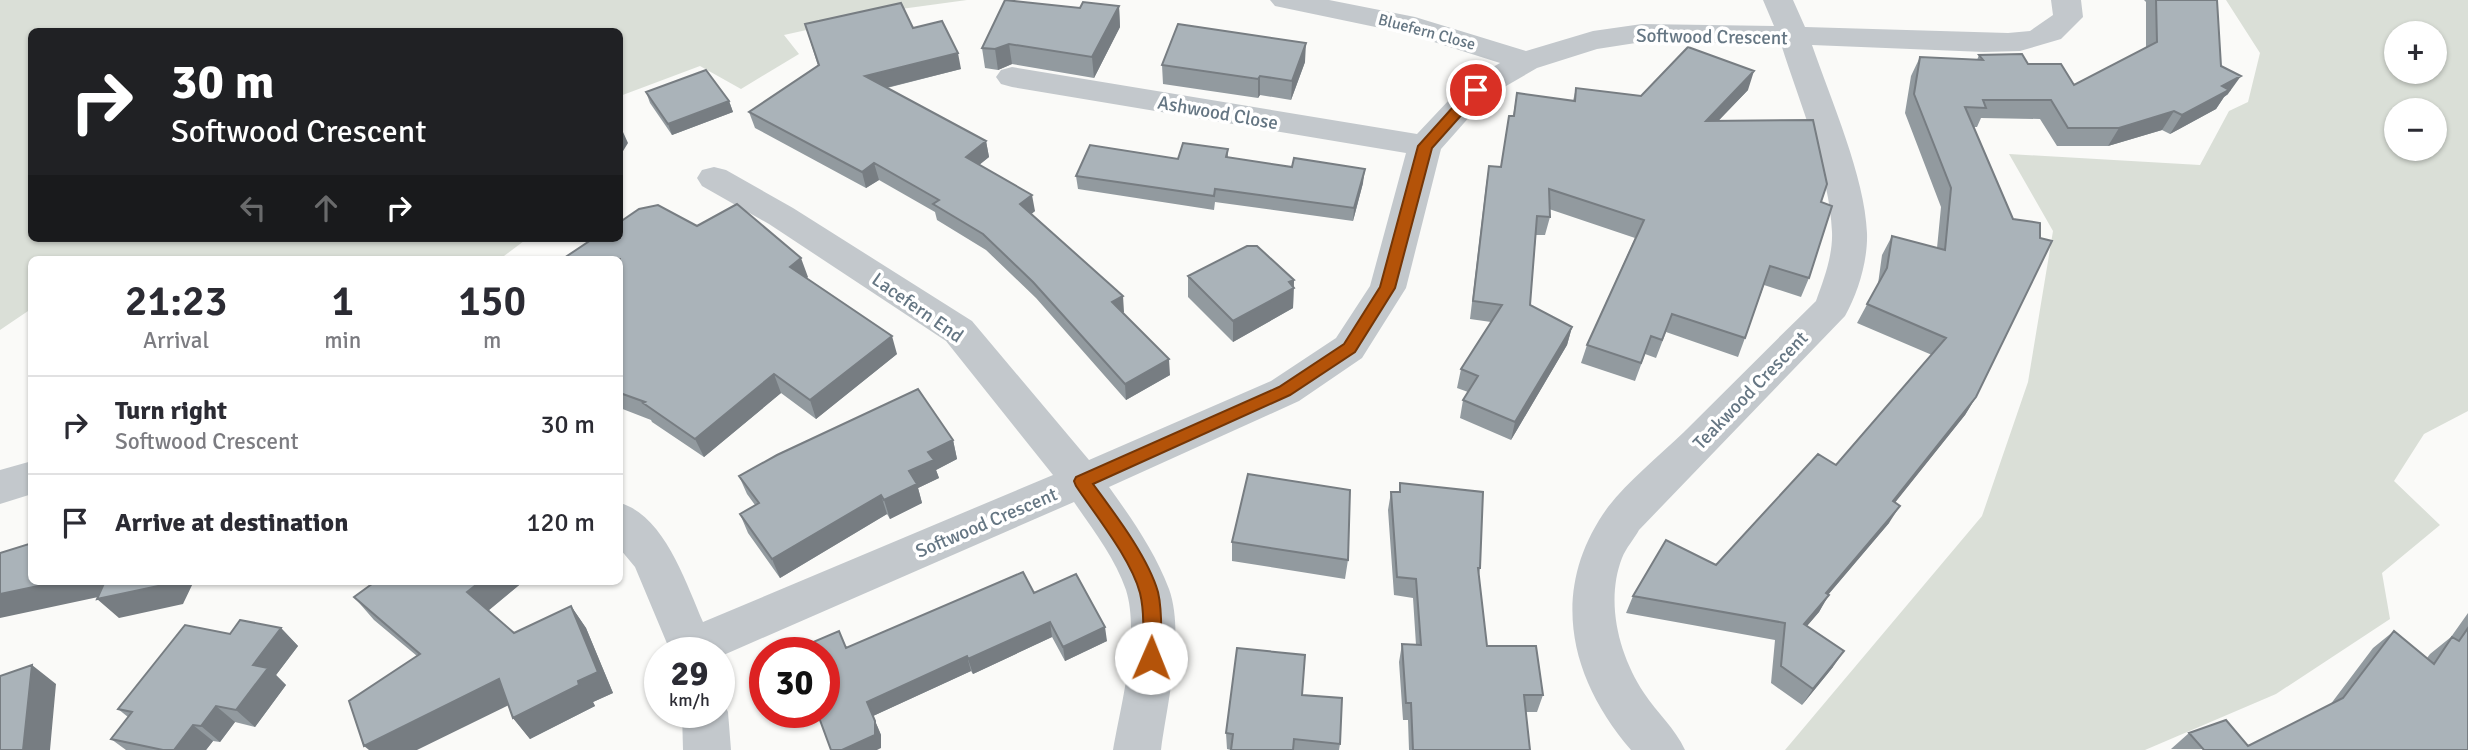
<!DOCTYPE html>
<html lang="en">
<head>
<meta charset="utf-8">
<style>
  :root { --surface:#fff; --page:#f7f7f7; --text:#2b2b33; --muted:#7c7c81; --line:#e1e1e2 }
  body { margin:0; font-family:Signika,sans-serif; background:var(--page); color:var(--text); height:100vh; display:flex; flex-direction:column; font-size:26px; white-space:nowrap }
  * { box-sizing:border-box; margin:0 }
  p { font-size:23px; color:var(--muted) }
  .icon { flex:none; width:38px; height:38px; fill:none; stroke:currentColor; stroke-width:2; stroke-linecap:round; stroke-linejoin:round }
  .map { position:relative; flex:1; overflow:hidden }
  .sheet { position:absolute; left:28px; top:256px; width:595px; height:329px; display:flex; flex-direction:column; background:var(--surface); border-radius:10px; box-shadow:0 2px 5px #0004 }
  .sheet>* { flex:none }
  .hud { position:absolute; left:28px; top:28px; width:595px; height:214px; border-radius:10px; box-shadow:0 2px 5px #0004; background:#202124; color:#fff; overflow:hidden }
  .fabs { position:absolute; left:2384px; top:21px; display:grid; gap:14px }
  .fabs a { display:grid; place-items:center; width:63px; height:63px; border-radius:50%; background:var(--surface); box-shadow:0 2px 5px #0004; font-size:35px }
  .speed { position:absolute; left:644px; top:637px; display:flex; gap:14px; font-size:35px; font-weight:700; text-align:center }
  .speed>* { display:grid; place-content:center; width:91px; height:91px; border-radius:50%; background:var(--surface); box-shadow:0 2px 5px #0004; line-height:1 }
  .speed small { font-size:18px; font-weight:400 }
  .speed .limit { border:10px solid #d22; background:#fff; color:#111 }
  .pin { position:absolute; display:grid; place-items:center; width:60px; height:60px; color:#fff; margin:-30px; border:4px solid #fff; border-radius:50%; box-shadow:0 2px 7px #0007 }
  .me { position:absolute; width:77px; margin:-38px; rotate:1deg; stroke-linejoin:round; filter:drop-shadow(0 0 5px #0008) }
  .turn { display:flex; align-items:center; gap:24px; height:147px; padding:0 28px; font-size:32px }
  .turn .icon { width:91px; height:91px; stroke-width:2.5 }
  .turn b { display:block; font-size:49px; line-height:60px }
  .lanes { display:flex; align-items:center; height:66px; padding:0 28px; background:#0003; justify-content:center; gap:35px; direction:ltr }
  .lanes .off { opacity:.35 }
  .eta { display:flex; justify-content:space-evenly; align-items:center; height:119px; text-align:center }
  .eta b { font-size:42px; font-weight:600; line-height:49px }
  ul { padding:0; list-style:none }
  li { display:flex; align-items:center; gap:21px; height:98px; padding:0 28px; border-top:2px solid var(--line) }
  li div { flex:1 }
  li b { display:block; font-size:26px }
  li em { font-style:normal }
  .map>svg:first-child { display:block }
  .green { fill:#dadfd7; fill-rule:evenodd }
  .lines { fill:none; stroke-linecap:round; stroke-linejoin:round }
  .minor { fill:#c3c8cc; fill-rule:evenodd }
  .wall { fill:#929a9f }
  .shaded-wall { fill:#777d82 }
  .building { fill:#aab3b9; stroke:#777d82; stroke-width:2 }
  .route { fill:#b45309; stroke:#753606; stroke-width:2 }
  .labels { text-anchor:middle; stroke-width:7; stroke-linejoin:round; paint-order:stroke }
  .far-street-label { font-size:16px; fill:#657683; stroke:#fff }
  .street-label { font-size:19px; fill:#657683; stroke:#fff }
</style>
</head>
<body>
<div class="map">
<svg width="2468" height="750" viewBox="0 0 2468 750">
  <rect width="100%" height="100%" fill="#fafaf8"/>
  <path class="green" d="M 0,0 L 967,0 L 901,9 L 784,35 L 799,54 L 741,89 L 700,66 L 620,96 L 620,32 L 32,32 L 32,238 L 528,238 L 500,259 L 209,259 L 208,256 L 198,259 L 32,259 L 31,309 L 0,330 Z
    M 2226,0 L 2468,0 L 2468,411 L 2424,434 L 2394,481 L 2440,525 L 2382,573 L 2390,619 L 2276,694 L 2145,750 L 1785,750 L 1982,516 L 2028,382 L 2053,231 L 2009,154 L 2200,165 L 2229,111 L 2248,102 L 2260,53 ZM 2396,33 L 2434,33 L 2434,72 L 2396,72 ZM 2396,110 L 2434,110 L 2434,149 L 2396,149 Z"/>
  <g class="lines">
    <path class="minor" d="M 1270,0 L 1329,0 L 1415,17 L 1526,51 L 1593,31 L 1642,24 L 1774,26 L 1763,0 L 1793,0 L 1805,27 L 2008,33 L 2030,31 L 2053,15 L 2051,0 L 2081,0 L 2083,17 L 2061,39 L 2020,51 L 1984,52 L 1812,45 C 1831,100 1865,177 1867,233 C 1868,260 1858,293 1845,316 L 1639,530 C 1634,539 1626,548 1622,558 C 1605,602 1619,655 1644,693 C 1657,713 1675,728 1685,750 L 1631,750 C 1568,677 1549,588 1608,507 C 1628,481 1660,455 1684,432 C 1728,388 1772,344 1816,301 C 1824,279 1833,255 1832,232 C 1830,173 1799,102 1781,44 L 1642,42 L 1597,49 L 1537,68 L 1487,97 L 1441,149 L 1406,288 L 1362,358 L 1299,401 L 1109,487 C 1132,519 1155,552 1169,589 C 1185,634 1167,704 1161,750 L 1113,750 C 1121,704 1140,635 1126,590 C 1115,558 1093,530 1074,502 L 719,657 L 719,653 L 671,653 L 635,567 L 620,549 L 620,503 C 664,515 686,583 703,622 L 1053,475 L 946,341 L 769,224 L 702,186 L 697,178 L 702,170 L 714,167 L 726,170 L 793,208 L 972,321 L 1089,460 L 1271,381 L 1336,338 L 1370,286 L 1406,153 L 1012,87 L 1001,84 L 996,77 L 1001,70 L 1012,67 L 1417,134 L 1465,83 L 1500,63 L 1409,34 L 1275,6 Z
      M 32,461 L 32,494 L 0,504 L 0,470 Z
      M 719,696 L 728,712 L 731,750 L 683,750 L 682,712 L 719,712 Z"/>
  </g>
  <path class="wall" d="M 2144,0 L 2217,0 L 2221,66 L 2228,94 L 2224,97 L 2216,109 L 2170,134 L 2162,130 L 2108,146 L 2057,146 L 2040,119 L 1981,118 L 1977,127 L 1973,127 L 1976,397 L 1965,415 L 1895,502 L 1889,523 L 1828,595 L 1819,612 L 1807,626 L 1833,667 L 1802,705 L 1771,683 L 1775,640 L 1626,613 L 1633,596 L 1716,565 L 1836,465 L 1932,355 L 1857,323 L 1878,284 L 1882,255 L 1892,236 L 1937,248 L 1941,207 L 1905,113 L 1911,76 L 1920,57 L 1977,60 L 1979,55 L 2028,64 L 2074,85 L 2146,48 L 2146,2 Z
    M 1119,6 L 1120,27 L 1094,78 L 1012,64 L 998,70 L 985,68 L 982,48 L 1080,8 Z
    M 805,24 L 913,28 L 961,69 L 887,88 L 986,141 L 989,157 L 979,165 L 1035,211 L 1031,214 L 1123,296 L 1123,313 L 1170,375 L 1126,400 L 1036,298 L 986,250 L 937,220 L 935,212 L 879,180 L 866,188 L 755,128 L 749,112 L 818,66 Z
    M 1305,62 L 1291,100 L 1260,95 L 1258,98 L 1163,84 L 1162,65 Z
    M 1576,88 L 1641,96 L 1748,90 L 1718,121 L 1821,202 L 1809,278 L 1801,297 L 1764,285 L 1745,338 L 1738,357 L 1666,332 L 1656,358 L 1645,354 L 1635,381 L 1581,363 L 1587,345 L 1635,238 L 1549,209 L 1550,217 L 1545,235 L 1536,235 L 1530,305 L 1572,327 L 1567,345 L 1511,440 L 1460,418 L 1463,400 L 1468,392 L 1457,388 L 1461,369 L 1491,322 L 1470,319 L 1486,185 L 1489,166 L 1501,167 L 1509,116 L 1513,116 L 1517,93 L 1573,101 Z
    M 646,92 L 729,101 L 733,112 L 672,135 L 650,103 Z
    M 1228,149 L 1228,157 L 1363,183 L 1353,221 L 1215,202 L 1214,210 L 1078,189 L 1076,176 L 1178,159 Z
    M 697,226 L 808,277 L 807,278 L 897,354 L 816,419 L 781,393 L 704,457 L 652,422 L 651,420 L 620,408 L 620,259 L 568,259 L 567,256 Z
    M 1188,276 L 1294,280 L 1293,308 L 1233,342 L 1188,297 Z
    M 953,440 L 957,459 L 936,470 L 939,478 L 918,488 L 922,503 L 890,519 L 887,514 L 780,578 L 748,533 L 740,514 L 755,505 L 747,494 L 739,476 Z
    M 1400,483 L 1480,568 L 1479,575 L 1487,646 L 1543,695 L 1537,712 L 1526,712 L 1530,750 L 1409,750 L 1408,720 L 1403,720 L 1399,662 L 1402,644 L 1416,645 L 1413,598 L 1394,595 L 1388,510 L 1391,492 L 1399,492 Z
    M 1232,542 L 1348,560 L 1345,579 L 1232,561 Z
    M 370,581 L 524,581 L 488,611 L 514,633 L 571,606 L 586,628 L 613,693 L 593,702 L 595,706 L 530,739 L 513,718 L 508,705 L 417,656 L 374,620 L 354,597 L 375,582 Z
    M 1034,593 L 1107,641 L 1065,661 L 1052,637 L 973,674 L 971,671 L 873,716 L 881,735 L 881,748 L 846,648 Z
    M 2468,613 L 2468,750 L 2171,749 L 2189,733 L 2248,746 L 2330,705 L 2373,648 L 2394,631 L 2427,658 L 2430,654 L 2451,637 Z
    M 281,628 L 298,646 L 276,675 L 286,685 L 255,727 L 235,722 L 220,742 L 213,741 L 206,750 L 126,750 L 111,739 L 128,717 L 118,709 L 230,634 Z
    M 1302,695 L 1340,744 L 1339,750 L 1231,750 L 1227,749 L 1226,733 Z"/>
  <path class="shaded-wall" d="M 1119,6 L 1120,27 L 1094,78 L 1092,57 Z
    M 1306,43 L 1305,62 L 1291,100 L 1292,81 Z
    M 1009,44 L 1012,64 L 998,70 L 995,49 Z
    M 958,53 L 961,69 L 869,92 L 865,76 Z
    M 1754,71 L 1748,90 L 1700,140 L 1706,121 Z
    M 1260,76 L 1260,95 L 1258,98 L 1258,79 Z
    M 2241,76 L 2228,94 L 2224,97 L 2216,109 L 2170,134 L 2182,115 L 2222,86 Z
    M 729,101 L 733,112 L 672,135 L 668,124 Z
    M 2174,111 L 2162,130 L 2108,146 L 2119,128 Z
    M 623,132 L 628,143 L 620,156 L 620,137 Z
    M 986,141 L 989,157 L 969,173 L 966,157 Z
    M 874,163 L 879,180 L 866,188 L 862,172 Z
    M 1365,169 L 1363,183 L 1353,221 L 1354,208 Z
    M 1032,195 L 1035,211 L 1023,221 L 1020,204 Z
    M 801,258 L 808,277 L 796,286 L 790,267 Z
    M 1294,280 L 1293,308 L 1233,342 L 1233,321 L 1289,282 Z
    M 1123,296 L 1124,312 L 1114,318 L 1112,302 Z
    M 1572,327 L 1567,345 L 1511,440 L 1515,422 Z
    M 892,336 L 897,354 L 816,419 L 810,400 Z
    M 1169,359 L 1170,375 L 1126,400 L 1125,384 Z
    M 774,374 L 781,393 L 704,457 L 695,439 Z
    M 1976,397 L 1965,415 L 1882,519 L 1893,501 Z
    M 953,440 L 957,459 L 936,470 L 939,478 L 918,488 L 922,503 L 890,519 L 884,500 L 909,471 L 928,452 Z
    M 881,495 L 887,514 L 780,578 L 772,559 Z
    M 1900,506 L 1889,523 L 1815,610 L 1826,593 Z
    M 62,581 L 121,581 L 131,590 L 0,618 L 0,594 Z
    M 164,581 L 194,581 L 183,604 L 119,618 L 97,599 Z
    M 481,581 L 524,581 L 484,614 L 467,592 Z
    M 1829,595 L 1819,612 L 1794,641 L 1804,624 Z
    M 571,606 L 586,628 L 613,693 L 593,702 L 595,706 L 530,739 L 513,718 L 578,681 Z
    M 1050,622 L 1052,637 L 973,674 L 968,659 Z
    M 1105,627 L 1107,641 L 1065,661 L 1063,647 Z
    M 281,628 L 298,646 L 276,675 L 286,685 L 255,727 L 236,710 L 253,665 Z
    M 1844,651 L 1833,667 L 1802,705 L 1813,689 Z
    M 967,656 L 971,671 L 873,716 L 881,735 L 881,748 L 877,750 L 842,750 L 867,702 Z
    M 32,665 L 56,684 L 50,750 L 23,750 Z
    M 499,679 L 517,701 L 417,750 L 369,750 L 364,746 Z
    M 216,706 L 235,722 L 220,742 L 201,726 Z
    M 193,725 L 213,741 L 206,750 L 174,750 Z"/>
  <path class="building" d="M 1005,0 L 1080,8 L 1083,2 L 1119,6 L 1092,57 L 1009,44 L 995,49 L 982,48 Z
    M 2156,0 L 2217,0 L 2221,66 L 2241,76 L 2222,86 L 2229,90 L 2182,115 L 2174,111 L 2119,128 L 2068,128 L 2051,100 L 1983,100 L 1986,108 L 1965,107 L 2013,219 L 2040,223 L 2040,238 L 2052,241 L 1976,397 L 1893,501 L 1900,506 L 1826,593 L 1829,595 L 1804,624 L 1844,651 L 1813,689 L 1781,666 L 1785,623 L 1633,596 L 1666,540 L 1716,565 L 1818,454 L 1836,465 L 1946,338 L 1867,304 L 1887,268 L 1892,236 L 1945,250 L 1951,188 L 1914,94 L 1920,57 L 1983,60 L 1979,55 L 2022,54 L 2028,64 L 2061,64 L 2074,85 L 2157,42 Z
    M 901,3 L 913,28 L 942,21 L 958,53 L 865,76 L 986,141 L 966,157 L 1032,195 L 1020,204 L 1123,296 L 1112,302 L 1169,359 L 1125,384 L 1033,282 L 983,234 L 933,204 L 939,200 L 874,163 L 862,172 L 749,112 L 819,65 L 805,24 Z
    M 1178,24 L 1306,43 L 1292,81 L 1260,76 L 1258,79 L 1162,65 Z
    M 1688,47 L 1754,71 L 1706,121 L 1813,120 L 1827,184 L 1821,202 L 1832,206 L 1809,278 L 1770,266 L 1745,338 L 1672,314 L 1662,340 L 1651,336 L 1641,363 L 1587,345 L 1644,220 L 1549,189 L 1550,217 L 1537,216 L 1530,305 L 1572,327 L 1515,422 L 1463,400 L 1478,376 L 1461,369 L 1502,305 L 1473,301 L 1489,166 L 1501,167 L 1509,116 L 1514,116 L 1517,93 L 1575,101 L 1576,88 L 1641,96 Z
    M 706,70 L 729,101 L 668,124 L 646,92 Z
    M 1183,143 L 1228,149 L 1226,157 L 1292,167 L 1294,158 L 1365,169 L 1354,208 L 1215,189 L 1214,196 L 1076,176 L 1090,145 L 1178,159 Z
    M 737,204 L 801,258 L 790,267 L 892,336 L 810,400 L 774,374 L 695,439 L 643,403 L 645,402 L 620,393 L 620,259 L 571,259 L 567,256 L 594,238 L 620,238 L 620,222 L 639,209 L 658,205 L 697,226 Z
    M 1247,246 L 1257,246 L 1294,280 L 1289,282 L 1294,288 L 1233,321 L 1188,276 Z
    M 918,389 L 953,440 L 928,452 L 934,460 L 909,471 L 917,484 L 884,500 L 881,495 L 772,559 L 740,514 L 759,503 L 739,476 L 777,455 Z
    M 1248,474 L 1350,490 L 1348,560 L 1232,542 Z
    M 1400,483 L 1483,492 L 1480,568 L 1478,568 L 1487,646 L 1536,646 L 1543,695 L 1524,695 L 1530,750 L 1413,750 L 1411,703 L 1406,703 L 1402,644 L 1421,645 L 1416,579 L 1397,577 L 1391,492 L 1400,492 Z
    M 32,543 L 32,581 L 62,581 L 0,594 L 0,553 Z
    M 1023,572 L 1034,593 L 1076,574 L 1105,627 L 1063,647 L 1050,622 L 968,659 L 967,656 L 867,702 L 875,721 L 875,735 L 842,750 L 831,750 L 817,712 L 824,712 L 824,653 L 800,653 L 799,648 L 839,631 L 846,648 Z
    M 105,581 L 164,581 L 163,585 L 97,599 Z
    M 376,581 L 481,581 L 467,592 L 514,633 L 571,606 L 598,672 L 578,681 L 579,685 L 513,718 L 499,679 L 364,746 L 349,701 L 420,654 L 354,597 Z
    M 240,620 L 281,628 L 253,665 L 268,668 L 236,710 L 216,706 L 201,726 L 193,725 L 174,750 L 163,750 L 111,739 L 132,712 L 118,709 L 185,625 L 230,634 Z
    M 2468,628 L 2468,750 L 2204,750 L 2189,733 L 2226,720 L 2248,746 L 2343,698 L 2394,631 L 2434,664 L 2452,637 L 2459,641 Z
    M 1237,648 L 1305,655 L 1302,695 L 1342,698 L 1340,744 L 1294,739 L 1293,750 L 1231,750 L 1233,734 L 1226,733 Z
    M 32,665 L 23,750 L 0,750 L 0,676 Z"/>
  <path class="route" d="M 1476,86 L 1482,90 L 1481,93 L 1432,148 L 1395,288 L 1355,352 L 1290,395 L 1093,484 C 1115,514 1148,557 1158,592 C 1163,613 1161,637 1161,658 L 1158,664 L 1151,667 L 1145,664 L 1142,658 C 1143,637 1145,614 1140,593 C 1131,559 1096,516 1076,486 L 1074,481 L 1076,477 L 1279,387 L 1344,344 L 1380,287 L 1418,146 L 1471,87 Z"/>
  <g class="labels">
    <g class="far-street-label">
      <text transform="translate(1427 31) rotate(15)" y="6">Bluefern Close</text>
    </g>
    <g class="street-label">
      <text transform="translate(1712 36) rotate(1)" y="7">Softwood Crescent</text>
      <text transform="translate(1218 112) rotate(10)" y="7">Ashwood Close</text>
      <text transform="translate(918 307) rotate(35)" y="7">Lacefern End</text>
      <text transform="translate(1750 390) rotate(-46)" y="7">Teakwood Crescent</text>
      <text transform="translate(986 522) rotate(-23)" y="7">Softwood Crescent</text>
    </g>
  </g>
</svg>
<div class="fabs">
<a>+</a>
<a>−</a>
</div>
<div class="speed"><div>29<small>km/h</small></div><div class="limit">30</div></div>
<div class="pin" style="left:1476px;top:90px;background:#d93025"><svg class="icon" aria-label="arrive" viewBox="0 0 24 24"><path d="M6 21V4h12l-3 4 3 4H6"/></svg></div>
<svg class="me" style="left:1151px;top:658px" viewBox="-20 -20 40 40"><circle r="19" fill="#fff"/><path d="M0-13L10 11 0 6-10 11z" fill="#b45309"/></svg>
<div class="hud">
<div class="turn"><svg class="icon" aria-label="right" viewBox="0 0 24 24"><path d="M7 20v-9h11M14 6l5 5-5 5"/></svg><div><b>30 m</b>Softwood Crescent</div></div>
<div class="lanes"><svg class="icon off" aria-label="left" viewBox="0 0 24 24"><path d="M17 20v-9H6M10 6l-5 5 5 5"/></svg><svg class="icon off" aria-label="ahead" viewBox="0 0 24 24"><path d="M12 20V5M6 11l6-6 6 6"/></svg><svg class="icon" aria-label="right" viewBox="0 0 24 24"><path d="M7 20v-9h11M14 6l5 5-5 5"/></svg></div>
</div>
<section class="sheet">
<div class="eta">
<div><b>21:23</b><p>Arrival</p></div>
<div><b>1</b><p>min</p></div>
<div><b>150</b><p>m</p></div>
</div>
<ul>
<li><svg class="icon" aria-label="right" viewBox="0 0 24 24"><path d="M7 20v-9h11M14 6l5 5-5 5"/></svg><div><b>Turn right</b><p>Softwood Crescent</p></div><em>30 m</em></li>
<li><svg class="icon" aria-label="arrive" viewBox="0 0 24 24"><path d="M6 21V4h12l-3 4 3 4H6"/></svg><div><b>Arrive at destination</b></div><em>120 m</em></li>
</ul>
</section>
</div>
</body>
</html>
